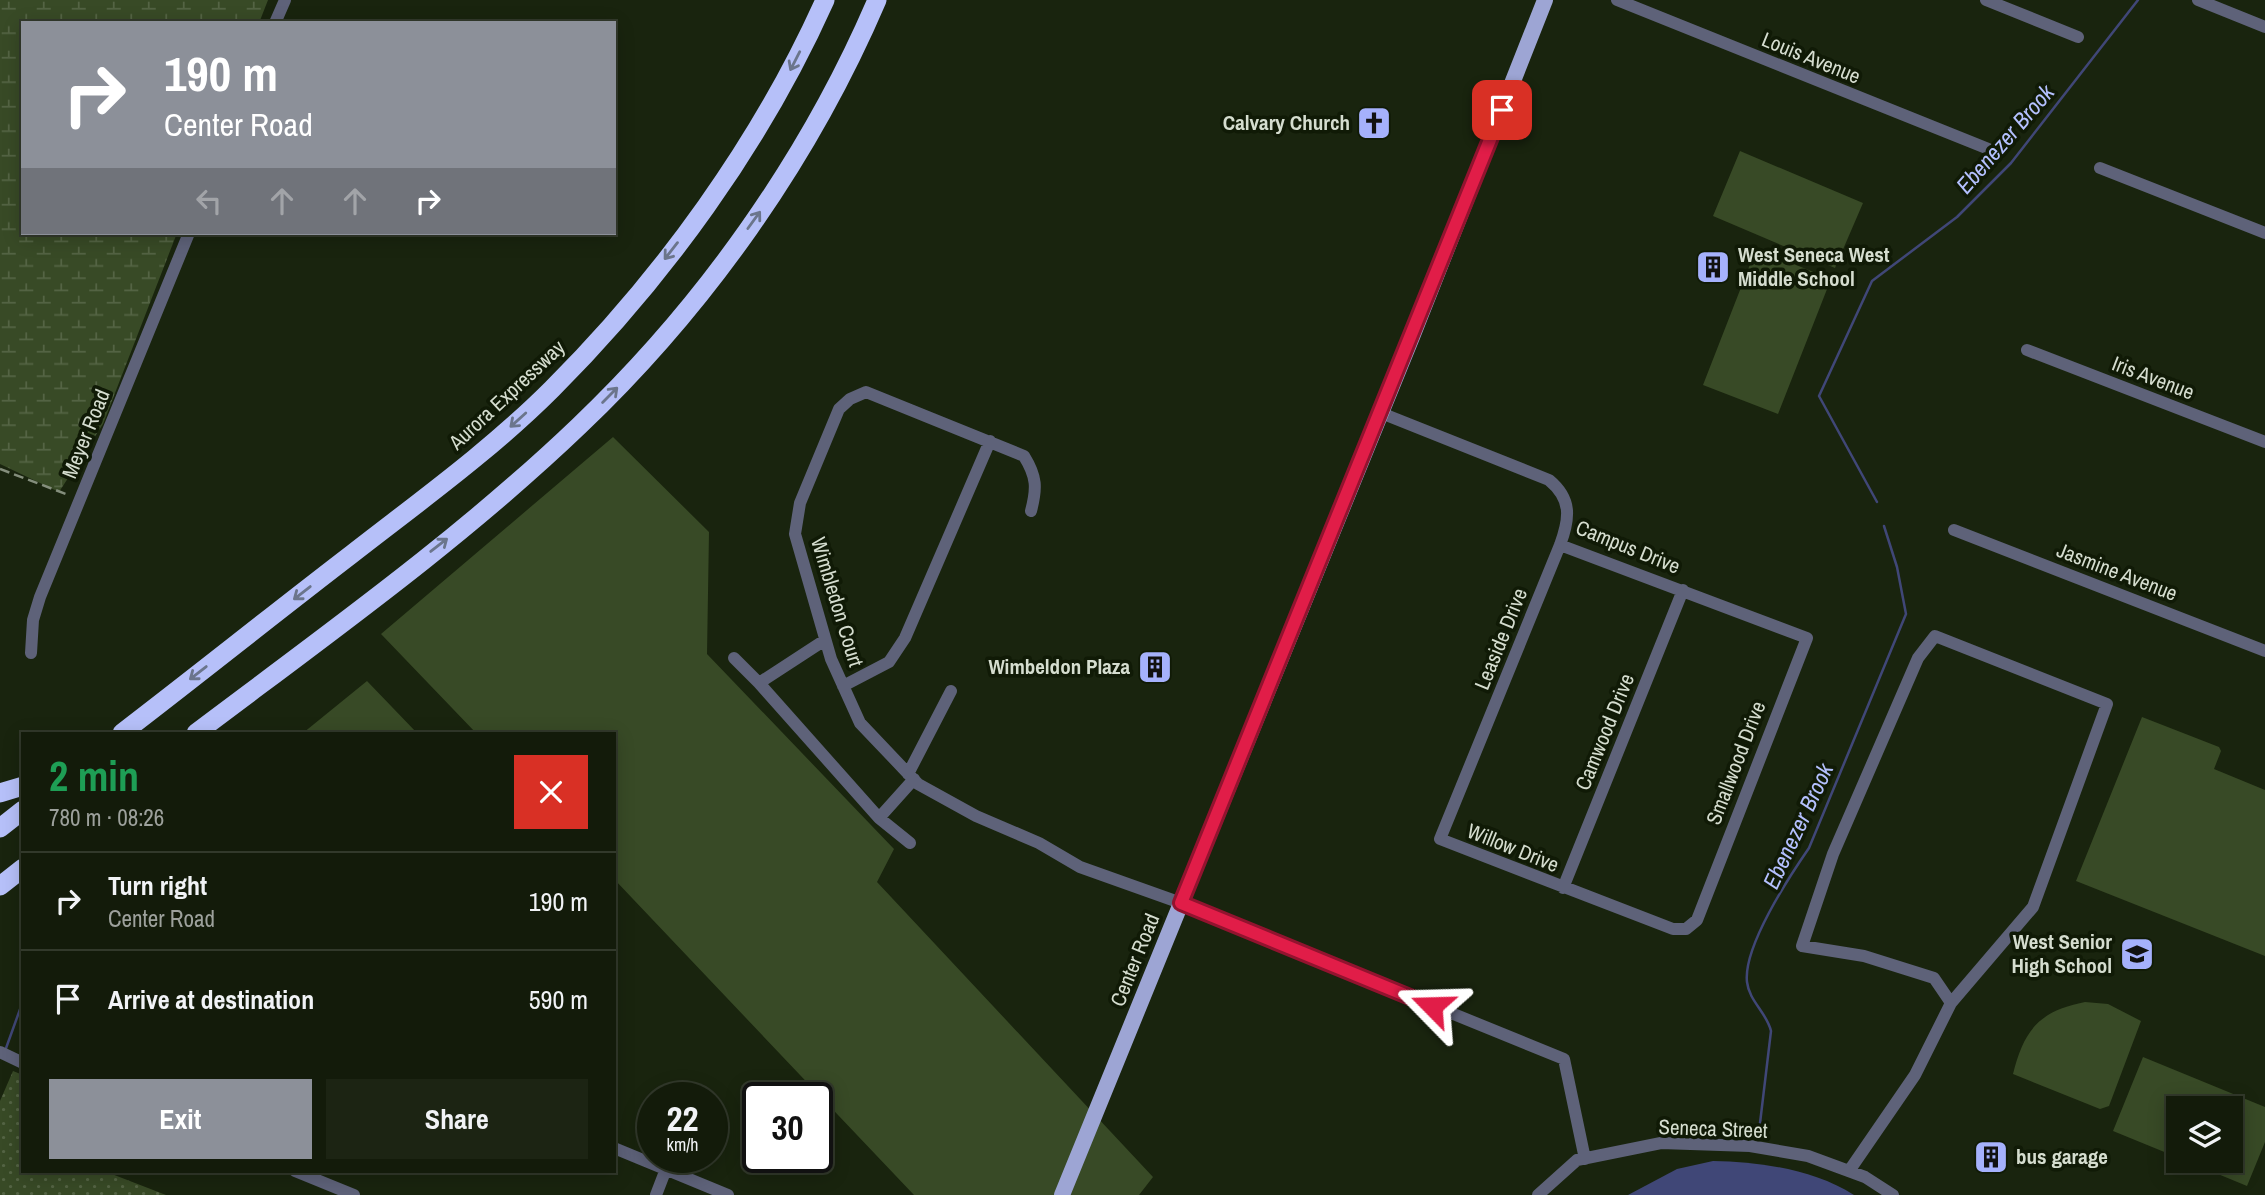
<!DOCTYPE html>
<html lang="en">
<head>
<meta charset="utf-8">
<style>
  :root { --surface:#131b0a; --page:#1c2413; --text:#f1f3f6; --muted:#9da19c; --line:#32392b; --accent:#8c9099 }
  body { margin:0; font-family:"Archivo Narrow",sans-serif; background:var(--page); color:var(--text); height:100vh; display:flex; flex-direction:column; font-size:26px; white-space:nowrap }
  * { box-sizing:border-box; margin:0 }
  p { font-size:23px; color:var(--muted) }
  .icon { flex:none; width:38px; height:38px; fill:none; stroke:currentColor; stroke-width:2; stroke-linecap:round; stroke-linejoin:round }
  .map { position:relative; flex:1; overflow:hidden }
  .panel { position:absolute; left:21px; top:732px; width:595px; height:441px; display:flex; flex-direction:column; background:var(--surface); border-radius:0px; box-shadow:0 4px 18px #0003,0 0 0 2px var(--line) }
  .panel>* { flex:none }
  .hud { position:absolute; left:21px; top:21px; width:595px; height:214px; border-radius:0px; box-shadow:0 4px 18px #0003,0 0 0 2px var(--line); background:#8c9099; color:#fff; overflow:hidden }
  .tools { position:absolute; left:2166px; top:1096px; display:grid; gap:14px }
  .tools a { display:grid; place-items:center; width:77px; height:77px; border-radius:0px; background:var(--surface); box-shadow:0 4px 18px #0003,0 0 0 2px var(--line); font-size:35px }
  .speed { position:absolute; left:637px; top:1082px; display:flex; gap:14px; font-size:35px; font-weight:700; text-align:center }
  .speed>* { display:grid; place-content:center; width:91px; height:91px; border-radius:50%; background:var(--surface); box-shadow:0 4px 18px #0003,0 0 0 2px var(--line); line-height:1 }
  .speed small { font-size:18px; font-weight:400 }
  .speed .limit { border:4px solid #111; border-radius:10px; background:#fff; color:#111 }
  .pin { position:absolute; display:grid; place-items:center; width:60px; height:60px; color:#fff; margin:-30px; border-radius:14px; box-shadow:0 4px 10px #0006 }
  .me { position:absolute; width:77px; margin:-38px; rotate:292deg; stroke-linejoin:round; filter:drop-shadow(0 0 5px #0008) }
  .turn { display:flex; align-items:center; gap:24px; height:147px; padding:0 28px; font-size:32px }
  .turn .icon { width:91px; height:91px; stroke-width:2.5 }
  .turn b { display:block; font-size:49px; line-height:60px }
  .lanes { display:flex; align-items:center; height:66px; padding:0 28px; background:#0003; justify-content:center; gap:35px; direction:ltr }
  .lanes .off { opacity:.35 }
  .round { display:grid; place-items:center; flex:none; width:74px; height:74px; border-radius:0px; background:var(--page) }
  .overview { display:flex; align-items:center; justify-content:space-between; height:119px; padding:0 28px }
  h1 { font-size:42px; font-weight:700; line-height:52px; color:#1e9e55 }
  .cta { display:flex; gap:14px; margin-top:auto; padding:14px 28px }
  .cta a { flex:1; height:80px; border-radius:0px; background:var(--accent); color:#fff; font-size:28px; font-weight:700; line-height:80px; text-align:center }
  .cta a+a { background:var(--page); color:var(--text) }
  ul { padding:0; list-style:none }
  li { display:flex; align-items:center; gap:21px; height:98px; padding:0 28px; border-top:2px solid var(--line) }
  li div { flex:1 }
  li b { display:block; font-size:26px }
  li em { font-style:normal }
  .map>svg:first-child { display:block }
  .grass { fill:#384a26 }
  .wetland { fill:url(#wetland-marsh) }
  .park { fill:url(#park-dots) }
  .water { fill:#404777 }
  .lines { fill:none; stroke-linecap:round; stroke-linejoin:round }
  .stream { stroke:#404777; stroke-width:2.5 }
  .minor { stroke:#5e6279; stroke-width:12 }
  .major { stroke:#9da5d4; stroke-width:16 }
  .highway { stroke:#b6c0f9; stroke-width:19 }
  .rail { stroke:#848e7c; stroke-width:2.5; stroke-dasharray:10 5; stroke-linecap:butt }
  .oneway { stroke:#6b758c }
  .route-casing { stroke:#92132f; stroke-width:18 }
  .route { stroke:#e11d48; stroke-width:12 }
  .labels { text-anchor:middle; stroke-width:7; stroke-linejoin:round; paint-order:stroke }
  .street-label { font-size:21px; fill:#d5ddcf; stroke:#101a06 }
  .poi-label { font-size:21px; font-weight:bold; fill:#d5ddcf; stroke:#101a06; text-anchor:end }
  .water-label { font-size:23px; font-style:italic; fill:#b4c0fe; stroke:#101a06 }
</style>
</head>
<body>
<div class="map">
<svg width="2265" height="1195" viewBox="0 0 2265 1195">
  <defs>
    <pattern id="wetland-marsh" width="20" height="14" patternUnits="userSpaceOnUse" patternTransform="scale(1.75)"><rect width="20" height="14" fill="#384a26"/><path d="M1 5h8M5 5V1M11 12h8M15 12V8" fill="none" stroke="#546444"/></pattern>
    <pattern id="park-dots" width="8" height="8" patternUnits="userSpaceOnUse" patternTransform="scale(1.75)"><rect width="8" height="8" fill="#384a26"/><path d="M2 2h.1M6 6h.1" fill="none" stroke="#546444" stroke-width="1.8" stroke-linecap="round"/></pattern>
  </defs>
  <rect width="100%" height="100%" fill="#19240e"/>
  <path class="grass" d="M 1740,151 L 1863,203 L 1835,268 L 1713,216 Z
    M 1756,249 L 1831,279 L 1778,414 L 1703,385 Z
    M 613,437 L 709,532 L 707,654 L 894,849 L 877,882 L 1153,1177 L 1139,1195 L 914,1195 L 614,879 L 614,733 L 476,733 L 381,634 Z
    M 367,681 L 417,733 L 303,733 Z
    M 2142,717 L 2219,747 L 2221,751 L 2214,769 L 2265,790 L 2265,956 L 2076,881 Z
    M 2085,1002 L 2108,1004 L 2141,1021 L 2109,1106 L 2100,1109 L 2013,1074 C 2024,1030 2039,1011 2085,1002 Z
    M 2143,1057 L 2265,1107 L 2265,1142 L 2247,1186 L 2184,1160 L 2231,1160 L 2231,1108 L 2179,1108 L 2179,1158 L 2113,1131 Z"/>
  <path class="wetland" d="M 0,0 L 268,0 L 259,23 L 23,23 L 23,233 L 177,233 L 103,424 L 59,492 L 0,464 Z"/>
  <path class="park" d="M 13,1071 L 23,1075 L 23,1171 L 104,1171 L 166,1195 L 0,1195 L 0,1101 Z"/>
  <path class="water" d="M 1713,1161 C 1761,1162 1813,1169 1854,1195 L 1628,1195 L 1677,1169 Z"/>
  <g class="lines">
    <path class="stream" d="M 1877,502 L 1819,396 L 1872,281 L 1957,217 L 2011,163 L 2138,0
      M 5,1051 L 23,1001
      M 1758,1140 L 1771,1031 C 1767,1013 1749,1001 1747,982 C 1743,947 1789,877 1809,848 L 1906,614 L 1897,567 L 1884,526"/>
    <path class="minor" d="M 1617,0 L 1991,150
      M 1986,0 L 2078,37
      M 2198,0 L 2265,27
      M 275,23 L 285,0
      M 2100,168 L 2265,233
      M 2027,350 L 2265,442
      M 1381,413 L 1549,480 C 1572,499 1570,518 1560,545 L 1440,839 L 1673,929 L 1686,929 L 1697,920 L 1807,638 L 1560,545
      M 1031,511 C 1037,488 1037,477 1024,456 L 866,392 L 850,399 L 839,409 L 800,503 L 795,534 L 831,659 L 860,723 L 918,784 L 976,816 L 1039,843 L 1080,867 L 1181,903 L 1564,1059 L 1585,1159
      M 1954,530 L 2265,651
      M 825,640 L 759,683 L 879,818 L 914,779
      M 31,653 L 33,620 L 40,597 L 189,233
      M 734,658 L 759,683
      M 843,686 L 889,662 L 905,638 L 990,441
      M 908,774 L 951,691
      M 879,818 L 910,843
      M 1563,888 L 1683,590
      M 0,1052 L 23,1063
      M 614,1148 L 728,1195
      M 295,1171 L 354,1195
      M 1849,1171 L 1915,1075 L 1951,1003 L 2033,907 L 2107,704 L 1935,636 L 1918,658 L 1833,854 L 1802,946 L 1864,956 L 1934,978 L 1951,1003
      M 656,1195 L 666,1169
      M 1538,1195 L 1577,1160 L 1661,1143 L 1750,1146 L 1808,1156 L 1865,1177 L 1893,1195"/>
    <path class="major" d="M 1062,1195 L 1412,337 L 1545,0"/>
    <path class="highway" d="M 122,733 C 199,674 275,613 352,554 C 420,501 491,450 552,389 C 663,278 761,143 825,0
      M 196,733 C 326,635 461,539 579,426 C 704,307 809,159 877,0
      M 0,793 L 23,786
      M 0,828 L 23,810
      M 0,886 L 23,868"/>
    <path class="rail" d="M 0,469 L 66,494"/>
  </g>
  <defs><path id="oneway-shaft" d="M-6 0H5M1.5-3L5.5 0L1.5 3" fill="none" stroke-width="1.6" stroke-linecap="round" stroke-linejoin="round" transform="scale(1.75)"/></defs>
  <g class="oneway">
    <use href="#oneway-shaft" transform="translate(795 61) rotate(117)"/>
    <use href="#oneway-shaft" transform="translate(754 220) rotate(-54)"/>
    <use href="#oneway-shaft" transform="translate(671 251) rotate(128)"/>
    <use href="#oneway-shaft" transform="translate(610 395) rotate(-45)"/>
    <use href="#oneway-shaft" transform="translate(518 420) rotate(138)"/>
    <use href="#oneway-shaft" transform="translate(439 545) rotate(-38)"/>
    <use href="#oneway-shaft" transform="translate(302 593) rotate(142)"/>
    <use href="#oneway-shaft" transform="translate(198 673) rotate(142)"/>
  </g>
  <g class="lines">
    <g class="route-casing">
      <path id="route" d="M 1432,1006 L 1181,903 L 1502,110"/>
    </g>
    <use href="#route" class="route"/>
  </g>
  <defs>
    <g id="church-square" transform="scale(1.75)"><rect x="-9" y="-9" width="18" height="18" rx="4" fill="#a5b1fc" stroke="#101a06"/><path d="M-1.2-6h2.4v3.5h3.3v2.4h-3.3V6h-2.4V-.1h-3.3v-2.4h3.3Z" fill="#111"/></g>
    <g id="building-square" transform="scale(1.75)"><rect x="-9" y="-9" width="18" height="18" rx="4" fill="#a5b1fc" stroke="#101a06"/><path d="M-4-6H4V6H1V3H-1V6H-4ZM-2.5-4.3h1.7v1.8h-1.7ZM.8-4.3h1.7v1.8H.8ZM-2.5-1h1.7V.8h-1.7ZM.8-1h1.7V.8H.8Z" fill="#111"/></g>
    <g id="school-square" transform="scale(1.75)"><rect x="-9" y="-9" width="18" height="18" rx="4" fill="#a5b1fc" stroke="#101a06"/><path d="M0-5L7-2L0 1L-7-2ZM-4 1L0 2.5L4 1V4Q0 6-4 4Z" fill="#111"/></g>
  </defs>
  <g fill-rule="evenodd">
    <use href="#church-square" x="1374" y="123"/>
    <use href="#building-square" x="1713" y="267"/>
    <use href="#building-square" x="1155" y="667"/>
    <use href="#school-square" x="2137" y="954"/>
    <use href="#building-square" x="1991" y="1157"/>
  </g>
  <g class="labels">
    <g class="street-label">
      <text transform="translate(1811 58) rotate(22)" y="7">Louis Avenue</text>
      <text transform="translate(2153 378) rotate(21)" y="7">Iris Avenue</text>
      <text transform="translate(507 395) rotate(-43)" y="7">Aurora Expressway</text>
      <text transform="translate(86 434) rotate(-68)" y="7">Meyer Road</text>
      <text transform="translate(1628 547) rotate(22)" y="7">Campus Drive</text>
      <text transform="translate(2117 572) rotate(21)" y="7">Jasmine Avenue</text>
      <text transform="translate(837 602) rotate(73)" y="7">Wimbledon Court</text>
      <text transform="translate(1501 639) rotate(-68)" y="7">Leaside Drive</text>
      <text transform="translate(1605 732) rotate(-68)" y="7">Camwood Drive</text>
      <text transform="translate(1736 763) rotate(-69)" y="7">Smallwood Drive</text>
      <text transform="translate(1513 848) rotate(22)" y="7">Willow Drive</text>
      <text transform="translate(1135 960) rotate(-68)" y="7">Center Road</text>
      <text transform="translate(1713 1129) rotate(2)" y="7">Seneca Street</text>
    </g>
    <g class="poi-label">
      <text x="1350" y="130">Calvary Church</text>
      <text x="1738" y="262" text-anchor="start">West Seneca West<tspan x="1738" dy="24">Middle School</tspan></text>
      <text x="1130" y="674">Wimbeldon Plaza</text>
      <text x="2112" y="949">West Senior<tspan x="2112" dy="24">High School</tspan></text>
      <text x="2016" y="1164" text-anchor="start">bus garage</text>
    </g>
    <g class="water-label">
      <text transform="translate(2005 139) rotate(-49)" y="8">Ebenezer Brook</text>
      <text transform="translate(1798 826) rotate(-65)" y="8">Ebenezer Brook</text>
    </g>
  </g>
</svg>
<div class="tools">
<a><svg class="icon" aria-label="layers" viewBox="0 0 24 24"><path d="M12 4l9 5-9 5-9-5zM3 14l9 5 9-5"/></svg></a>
</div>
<div class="speed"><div>22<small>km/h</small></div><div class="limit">30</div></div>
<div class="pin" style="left:1502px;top:110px;background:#d93025"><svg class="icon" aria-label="arrive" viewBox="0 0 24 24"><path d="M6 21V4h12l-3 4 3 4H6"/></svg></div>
<svg class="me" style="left:1432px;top:1006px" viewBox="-20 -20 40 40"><path d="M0-17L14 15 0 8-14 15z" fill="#e11d48" stroke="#fff" stroke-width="4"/></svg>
<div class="hud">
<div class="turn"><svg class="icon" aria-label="right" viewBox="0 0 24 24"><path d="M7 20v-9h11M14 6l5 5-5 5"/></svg><div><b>190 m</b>Center Road</div></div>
<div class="lanes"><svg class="icon off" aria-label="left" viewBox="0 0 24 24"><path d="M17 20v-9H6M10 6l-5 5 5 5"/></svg><svg class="icon off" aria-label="ahead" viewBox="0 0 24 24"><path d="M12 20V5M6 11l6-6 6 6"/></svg><svg class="icon off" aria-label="ahead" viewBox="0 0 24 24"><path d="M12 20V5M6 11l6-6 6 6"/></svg><svg class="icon" aria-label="right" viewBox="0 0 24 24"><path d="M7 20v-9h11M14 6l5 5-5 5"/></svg></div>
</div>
<section class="panel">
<div class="overview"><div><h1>2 min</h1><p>780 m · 08:26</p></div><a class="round" style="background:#d93025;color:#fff"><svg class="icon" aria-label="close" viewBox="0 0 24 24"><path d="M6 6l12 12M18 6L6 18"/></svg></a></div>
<ul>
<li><svg class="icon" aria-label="right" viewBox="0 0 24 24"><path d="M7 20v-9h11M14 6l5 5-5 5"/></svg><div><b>Turn right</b><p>Center Road</p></div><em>190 m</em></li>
<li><svg class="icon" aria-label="arrive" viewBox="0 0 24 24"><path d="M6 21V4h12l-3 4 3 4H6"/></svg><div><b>Arrive at destination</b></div><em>590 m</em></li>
</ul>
<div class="cta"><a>Exit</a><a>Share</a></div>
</section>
</div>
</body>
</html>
